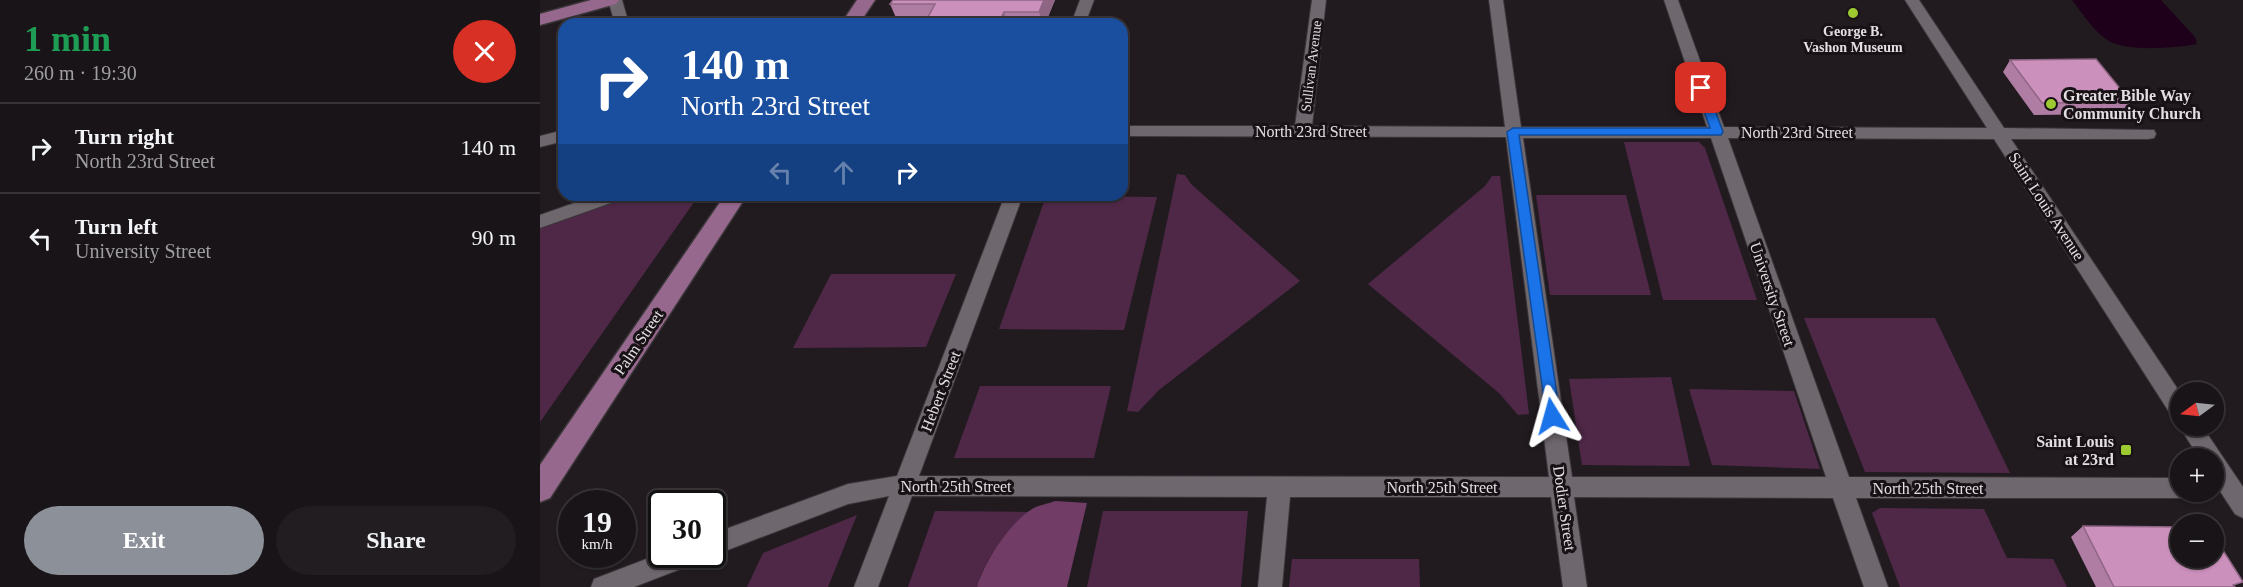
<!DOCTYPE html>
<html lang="en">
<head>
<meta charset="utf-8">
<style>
  :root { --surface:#191418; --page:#221d21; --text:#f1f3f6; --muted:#9f9ea2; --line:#373337; --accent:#8c9099 }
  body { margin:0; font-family:"Times New Roman",serif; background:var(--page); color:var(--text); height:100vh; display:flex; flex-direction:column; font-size:22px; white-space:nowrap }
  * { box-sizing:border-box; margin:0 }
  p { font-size:20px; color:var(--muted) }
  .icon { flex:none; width:33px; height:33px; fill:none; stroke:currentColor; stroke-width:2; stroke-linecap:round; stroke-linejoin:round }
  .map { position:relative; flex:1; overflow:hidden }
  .side { display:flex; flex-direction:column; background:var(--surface); width:540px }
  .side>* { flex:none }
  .top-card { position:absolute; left:18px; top:18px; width:570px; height:183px; border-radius:18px; box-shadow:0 2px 4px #0004,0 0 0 2px var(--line); background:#1a4fa0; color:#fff; overflow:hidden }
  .needle { width:39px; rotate:255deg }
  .controls { position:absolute; left:1630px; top:382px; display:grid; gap:12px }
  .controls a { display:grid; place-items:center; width:54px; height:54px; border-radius:50%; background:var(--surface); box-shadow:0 2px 4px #0004,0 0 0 2px var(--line); font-size:30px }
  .speed { position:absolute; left:18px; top:490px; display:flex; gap:12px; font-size:30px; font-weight:700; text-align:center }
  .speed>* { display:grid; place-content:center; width:78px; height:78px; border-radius:50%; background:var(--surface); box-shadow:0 2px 4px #0004,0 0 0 2px var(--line); line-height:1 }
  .speed small { font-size:15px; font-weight:400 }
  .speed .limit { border:3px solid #111; border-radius:9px; background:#fff; color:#111 }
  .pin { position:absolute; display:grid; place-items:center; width:51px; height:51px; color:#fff; margin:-26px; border-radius:12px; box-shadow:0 3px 9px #0006 }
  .me { position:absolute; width:66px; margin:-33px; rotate:352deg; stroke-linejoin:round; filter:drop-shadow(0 0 4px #0008) }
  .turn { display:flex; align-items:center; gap:21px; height:126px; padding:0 24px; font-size:27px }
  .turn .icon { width:78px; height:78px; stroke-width:2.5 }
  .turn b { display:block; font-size:42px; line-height:51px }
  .lanes { display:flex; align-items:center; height:57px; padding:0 24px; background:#0003; justify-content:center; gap:30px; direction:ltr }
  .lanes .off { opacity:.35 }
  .round { display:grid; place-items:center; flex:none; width:63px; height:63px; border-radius:32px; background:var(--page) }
  .headline { display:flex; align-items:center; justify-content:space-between; height:102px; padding:0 24px }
  h1 { font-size:36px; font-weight:700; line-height:45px; color:#1e9e55 }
  .primary-button { display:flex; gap:12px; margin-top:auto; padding:12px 24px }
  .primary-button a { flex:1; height:69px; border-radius:36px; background:var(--accent); color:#fff; font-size:24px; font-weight:700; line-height:69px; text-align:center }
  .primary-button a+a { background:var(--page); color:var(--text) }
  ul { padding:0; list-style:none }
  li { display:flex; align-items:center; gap:18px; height:90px; padding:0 24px; border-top:2px solid var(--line) }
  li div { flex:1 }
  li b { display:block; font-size:22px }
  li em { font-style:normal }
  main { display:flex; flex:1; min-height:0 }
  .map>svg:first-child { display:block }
  .green { fill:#4f2847 }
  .forest { fill:#713c66 }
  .water { fill:#1f001a }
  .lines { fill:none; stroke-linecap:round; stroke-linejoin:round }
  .minor-casing { stroke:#3a3639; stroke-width:2 }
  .major-casing { stroke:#3a3639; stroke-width:3 }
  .minor { fill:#6e676d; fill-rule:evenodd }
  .major { fill:#97688d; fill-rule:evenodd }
  .wall { fill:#af7ca3 }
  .shaded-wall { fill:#8f6584 }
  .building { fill:#cc90bd; stroke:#8f6584; stroke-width:1.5 }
  .route { fill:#1a73e8; stroke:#114b97; stroke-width:1.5 }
  .poi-dot { fill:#9dca31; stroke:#181216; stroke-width:2 }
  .labels { text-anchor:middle; stroke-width:6; stroke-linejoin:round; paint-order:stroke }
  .far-poi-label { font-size:14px; font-weight:bold; fill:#e2dee1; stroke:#181216 }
  .far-street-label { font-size:14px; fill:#e2dee1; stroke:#181216 }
  .poi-label { font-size:16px; font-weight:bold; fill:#e2dee1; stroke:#181216; text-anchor:start }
  .street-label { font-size:16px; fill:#e2dee1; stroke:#181216 }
</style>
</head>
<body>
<main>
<section class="side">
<div class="headline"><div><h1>1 min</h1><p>260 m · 19:30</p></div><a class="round" style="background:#d93025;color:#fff"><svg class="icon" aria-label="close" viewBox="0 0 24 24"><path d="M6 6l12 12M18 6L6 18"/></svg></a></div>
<ul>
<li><svg class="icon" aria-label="right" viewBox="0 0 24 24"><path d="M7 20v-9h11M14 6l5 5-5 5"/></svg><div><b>Turn right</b><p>North 23rd Street</p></div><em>140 m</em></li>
<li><svg class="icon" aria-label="left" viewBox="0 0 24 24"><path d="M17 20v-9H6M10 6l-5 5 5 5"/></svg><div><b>Turn left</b><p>University Street</p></div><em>90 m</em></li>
</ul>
<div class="primary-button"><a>Exit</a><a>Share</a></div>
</section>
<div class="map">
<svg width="1703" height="587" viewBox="0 0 1703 587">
  <rect width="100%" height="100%" fill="#211b20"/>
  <path class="green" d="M 1084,142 L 1159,142 L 1165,148 L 1217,300 L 1123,300 Z
    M 637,174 L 645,175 L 651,184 L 760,281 L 619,390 L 598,412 L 587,411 Z
    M 952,176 L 960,176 L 989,414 L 978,415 L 959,393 L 828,284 L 945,186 Z
    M 91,195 L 159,195 L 0,422 L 0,228 Z
    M 996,195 L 1086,195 L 1111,295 L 1010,295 Z
    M 506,196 L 617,197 L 584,330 L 459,329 Z
    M 291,274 L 416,274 L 386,347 L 253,348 Z
    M 1264,318 L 1395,318 L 1470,473 L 1325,472 Z
    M 1131,377 L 1150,466 L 1042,465 L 1029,379 Z
    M 440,386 L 571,386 L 554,458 L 414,458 Z
    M 1149,389 L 1254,391 L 1280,469 L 1172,465 Z
    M 1340,508 L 1444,509 L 1467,558 L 1513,559 L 1527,587 L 1360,587 L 1332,513 Z
    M 395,511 L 490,512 C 467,534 445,556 437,587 L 368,587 Z
    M 563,511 L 708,511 L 701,587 L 547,587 Z
    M 317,515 L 288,587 L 207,587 L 223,553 Z
    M 752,559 L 879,559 L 880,587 L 749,587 Z"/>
  <path class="forest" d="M 515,501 L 547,503 L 527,587 L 437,587 C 444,562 470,523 492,509 C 498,505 508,504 515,501 Z"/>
  <path class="water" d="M 1532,0 L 1621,0 L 1655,37 L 1657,44 C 1637,48 1587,52 1569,41 C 1555,33 1542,13 1532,0 Z"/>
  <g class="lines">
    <g class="minor-casing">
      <path id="minor" d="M 68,0 L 82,0 L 89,24 L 75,24 Z
        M 540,0 L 554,0 L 545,24 L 531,24 Z
        M 772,0 L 786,0 L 772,126 L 965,127 L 949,0 L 963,0 L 981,127 L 1167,127 L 1124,0 L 1138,0 L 1184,127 L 1447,128 L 1365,0 L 1379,0 L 1464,128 L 1614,130 L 1616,134 L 1614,138 L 1608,139 L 1471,139 L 1641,394 L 1641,421 L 1633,418 L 1454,139 L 1188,138 L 1309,477 L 1641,478 L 1641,492 L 1651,492 L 1649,495 L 1641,498 L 1316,498 L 1348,587 L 1324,587 L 1293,498 L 1034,497 L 1047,587 L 1023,587 L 1011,497 L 750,497 L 742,587 L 718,587 L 727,497 L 372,496 L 338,587 L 314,587 L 349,496 L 308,504 L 172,556 L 169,555 L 172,555 L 172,534 L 308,484 L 357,476 L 465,195 L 483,195 L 379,476 L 1009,477 L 966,137 L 582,136 L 582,126 L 755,126 ZM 983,138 L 1171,138 L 1286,477 L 1032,477 Z
        M 24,130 L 24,141 L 0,147 L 0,136 Z
        M 57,195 L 85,195 L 82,199 L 0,228 L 0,215 Z
        M 1641,422 L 1641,426 L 1662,426 L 1703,487 L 1703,518 L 1695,514 L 1674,482 L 1674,459 L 1660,459 L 1639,426 Z
        M 122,553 L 159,555 L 156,563 L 94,587 L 51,587 L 54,579 Z"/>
    </g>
    <g class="major-casing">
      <path id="major" d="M 51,0 L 79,0 L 76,4 L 0,25 L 0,14 Z
        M 317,0 L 335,0 L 319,24 L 301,24 Z
        M 185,195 L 207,195 L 10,498 L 0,502 L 0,465 Z"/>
    </g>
    <use href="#minor" class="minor"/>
    <use href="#major" class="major"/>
  </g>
  <path class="wall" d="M 515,0 L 505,24 L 389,24 L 387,19 L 357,20 L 350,4 Z
    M 1470,60 L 1591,102 L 1582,114 L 1494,115 L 1463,72 Z
    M 1543,526 L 1695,587 L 1556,587 L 1531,537 Z"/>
  <path class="shaded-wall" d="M 504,0 L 515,0 L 505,24 L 503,24 L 499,12 Z
    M 464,12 L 468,24 L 458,24 Z"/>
  <path class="building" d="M 353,0 L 504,0 L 499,12 L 464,12 L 458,24 L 392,24 L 394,19 L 387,19 L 395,4 L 350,4 Z
    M 1556,59 L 1591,102 L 1502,103 L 1470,60 Z
    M 1543,526 L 1641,527 L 1641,558 L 1674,558 L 1674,536 L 1703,582 L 1693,585 L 1695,587 L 1574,587 Z"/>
  <path class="route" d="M 1161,85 L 1167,88 L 1183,132 L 1181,135 L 979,135 L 1020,416 L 1018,421 L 1012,422 L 1007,421 L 967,132 L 973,128 L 1170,128 L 1156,88 Z"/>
  <g class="poi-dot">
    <circle cx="1313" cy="13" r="6"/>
    <circle cx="1511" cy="104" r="6"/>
    <rect x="1580" y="444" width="12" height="12" rx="3"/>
  </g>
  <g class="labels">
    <g class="far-poi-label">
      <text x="1313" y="36">George B.<tspan x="1313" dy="16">Vashon Museum</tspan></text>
    </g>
    <g class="far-street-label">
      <text transform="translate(771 66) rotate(-83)" y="5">Sullivan Avenue</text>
    </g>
    <g class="poi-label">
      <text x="1523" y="101">Greater Bible Way<tspan x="1523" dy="18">Community Church</tspan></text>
      <text x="1574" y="447" text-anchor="end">Saint Louis<tspan x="1574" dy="18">at 23rd</tspan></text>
    </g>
    <g class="street-label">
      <text x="771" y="137">North 23rd Street</text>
      <text x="1257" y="138">North 23rd Street</text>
      <text transform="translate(1507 206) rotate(57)" y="6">Saint Louis Avenue</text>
      <text transform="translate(1233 294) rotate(71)" y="6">University Street</text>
      <text transform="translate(98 342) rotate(-56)" y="6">Palm Street</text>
      <text transform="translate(400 391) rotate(-69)" y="6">Hebert Street</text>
      <text x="416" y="492">North 25th Street</text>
      <text x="902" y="493">North 25th Street</text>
      <text x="1388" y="494">North 25th Street</text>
      <text transform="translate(1025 508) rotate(82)" y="6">Dodier Street</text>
    </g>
  </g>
</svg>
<div class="controls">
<a><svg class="needle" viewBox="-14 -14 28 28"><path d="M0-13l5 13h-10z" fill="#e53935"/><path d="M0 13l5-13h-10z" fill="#9f9ea2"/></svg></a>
<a>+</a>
<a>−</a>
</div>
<div class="speed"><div>19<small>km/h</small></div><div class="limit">30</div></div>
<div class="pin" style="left:1161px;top:88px;background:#d93025"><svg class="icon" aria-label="arrive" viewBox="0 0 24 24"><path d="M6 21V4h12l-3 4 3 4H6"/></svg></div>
<svg class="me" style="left:1012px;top:416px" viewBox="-20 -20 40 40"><path d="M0-17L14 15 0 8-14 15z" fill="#1a73e8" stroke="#fff" stroke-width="4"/></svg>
<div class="top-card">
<div class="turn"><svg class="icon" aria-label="right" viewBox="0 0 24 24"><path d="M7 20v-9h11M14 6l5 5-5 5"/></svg><div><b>140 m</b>North 23rd Street</div></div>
<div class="lanes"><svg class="icon off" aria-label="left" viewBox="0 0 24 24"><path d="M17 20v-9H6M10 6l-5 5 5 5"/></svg><svg class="icon off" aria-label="ahead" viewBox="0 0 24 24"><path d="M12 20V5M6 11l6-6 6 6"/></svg><svg class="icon" aria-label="right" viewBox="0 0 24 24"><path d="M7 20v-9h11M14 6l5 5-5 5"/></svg></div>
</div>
</div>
</main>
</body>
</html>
